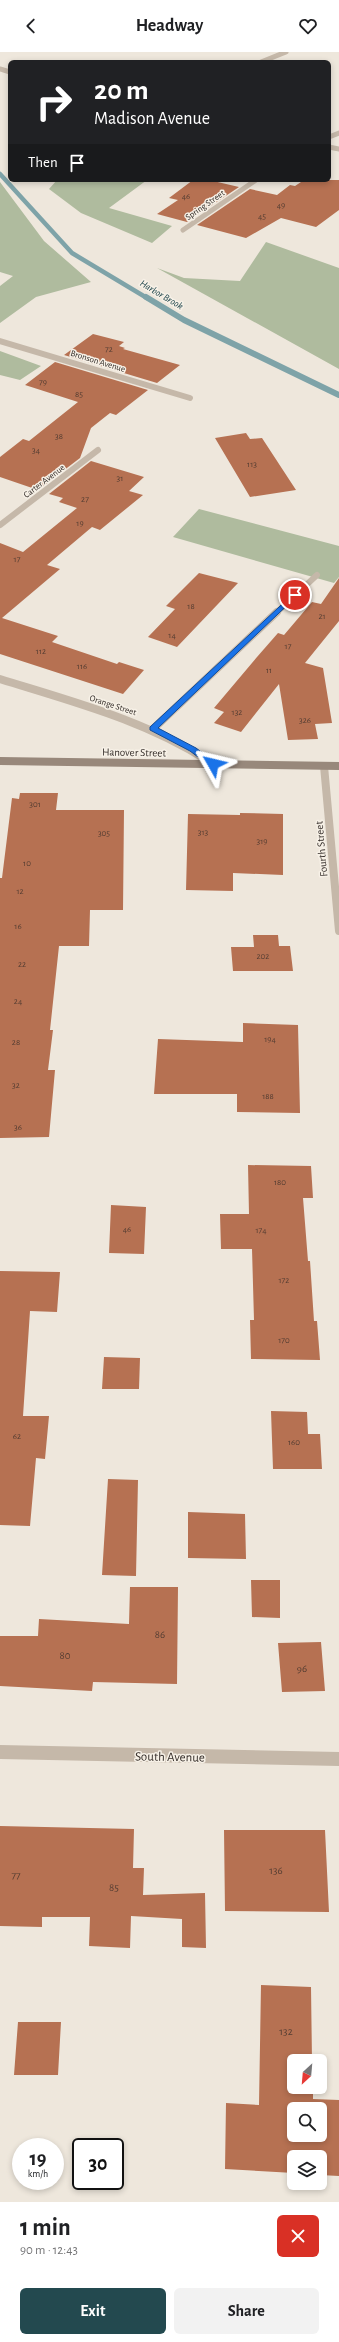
<!DOCTYPE html>
<html lang="en">
<head>
<meta charset="utf-8">
<style>
  :root { --surface:#fff; --page:#f2f2f2; --text:#202124; --muted:#757577; --accent:#23494f }
  body { margin:0; font-family:"Alegreya Sans",sans-serif; background:var(--page); color:var(--text); height:100vh; display:flex; flex-direction:column; font-size:15px; white-space:nowrap }
  * { box-sizing:border-box; margin:0 }
  p { font-size:13px; color:var(--muted) }
  .icon { flex:none; width:22px; height:22px; fill:none; stroke:currentColor; stroke-width:2; stroke-linecap:round; stroke-linejoin:round }
  .map { position:relative; height:2150px; overflow:hidden }
  .panel { display:flex; flex-direction:column; background:var(--surface); flex:1 }
  .panel>* { flex:none }
  .top-card { position:absolute; left:8px; top:8px; width:323px; height:122px; border-radius:6px; box-shadow:0 2px 6px #0003; background:#202124; color:#fff; overflow:hidden }
  .needle { width:26px; rotate:206deg }
  .tools { position:absolute; left:287px; top:2002px; display:grid; gap:8px }
  .tools a { display:grid; place-items:center; width:40px; height:40px; border-radius:6px; background:var(--surface); box-shadow:0 2px 6px #0003; font-size:20px }
  .speed { position:absolute; left:12px; top:2086px; display:flex; gap:8px; font-size:20px; font-weight:700; text-align:center }
  .speed>* { display:grid; place-content:center; width:52px; height:52px; border-radius:50%; background:var(--surface); box-shadow:0 2px 6px #0003; line-height:1 }
  .speed small { font-size:10px; font-weight:400 }
  .speed .limit { border:2px solid #111; border-radius:6px; background:#fff; color:#111 }
  .pin { position:absolute; display:grid; place-items:center; width:34px; height:34px; color:#fff; margin:-17px; border:2px solid #fff; border-radius:50%; box-shadow:0 1px 4px #0007 }
  .me { position:absolute; width:44px; margin:-22px; rotate:307deg; stroke-linejoin:round; filter:drop-shadow(0 0 3px #0008) }
  .turn { display:flex; align-items:center; gap:14px; height:84px; padding:0 20px; font-size:18px }
  .turn .icon { width:52px; height:52px; stroke-width:2.5 }
  .turn b { display:block; font-size:28px; line-height:34px }
  .then { display:flex; align-items:center; height:38px; padding:0 20px; background:#0003; gap:8px; font-size:15px }
  .round { display:grid; place-items:center; flex:none; width:42px; height:42px; border-radius:6px; background:var(--page) }
  .overview { display:flex; align-items:center; justify-content:space-between; height:68px; padding:0 20px }
  h1 { font-size:24px; font-weight:600; line-height:30px }
  .primary-button { display:flex; gap:8px; margin-top:auto; padding:8px 20px }
  .primary-button a { flex:1; height:46px; border-radius:6px; background:var(--accent); color:#fff; font-size:16px; font-weight:600; line-height:46px; text-align:center }
  .primary-button a+a { background:var(--page); color:var(--text) }
  header { display:flex; justify-content:space-between; align-items:center; height:52px; padding:0 20px; background:var(--surface); font-size:18px; font-weight:600 }
  .map>svg:first-child { display:block }
  .green { fill:#afbb9e }
  .lines { fill:none; stroke-linecap:round; stroke-linejoin:round }
  .stream-far1 { stroke:#7ea3a8; stroke-width:4.5 }
  .stream { stroke:#7ea3a8; stroke-width:6 }
  .building { fill:#b67152; fill-rule:evenodd }
  .minor-far3 { stroke:#c5b8a9; stroke-width:5 }
  .minor-far2 { stroke:#c5b8a9; stroke-width:6 }
  .minor-far1 { stroke:#c5b8a9; stroke-width:8 }
  .minor { stroke:#c5b8a9; stroke-width:14 }
  .secondary { stroke:#98887b; stroke-width:8 }
  .route { fill:#1a73e8; stroke:#114b97 }
  .labels { text-anchor:middle; stroke-width:3; stroke-linejoin:round; paint-order:stroke }
  .number-label { font-size:9px; fill:#543d32 }
  .far-street-label { font-size:9px; fill:#332c28; stroke:#f7f1e7 }
  .far-water-label { font-size:10px; font-style:italic; fill:#23494f; stroke:#f7f1e7 }
  .street-label { font-size:11px; fill:#332c28; stroke:#f7f1e7 }
  .near-number-label { font-size:11px; fill:#543d32 }
  .near-street-label { font-size:13px; fill:#332c28; stroke:#f7f1e7 }
</style>
</head>
<body>
<header><svg class="icon" aria-label="back" viewBox="0 0 24 24"><path d="M15 5l-7 7 7 7"/></svg>Headway<svg class="icon" aria-label="heart" viewBox="0 0 24 24"><path d="M12 20l-8-8c-3-5 5-10 8-4 3-6 11-1 8 4z"/></svg></header>
<div class="map">
<svg width="339" height="2150" viewBox="0 0 339 2150">
  <rect width="100%" height="100%" fill="#eee7dc"/>
  <path class="green" d="M 57,128 L 147,128 L 109,156 L 172,174 L 152,191 L 81,161 L 49,137 Z
    M 0,130 L 44,189 L 91,230 L 36,245 L 0,271 L 0,234 L 13,224 L 0,220 Z
    M 266,190 L 339,216 L 339,317 L 157,216 L 184,226 L 240,229 Z
    M 0,299 L 41,314 L 20,328 L 0,323 Z
    M 199,457 L 339,494 L 339,525 L 334,531 L 173,485 Z"/>
  <g class="lines">
    <path class="stream-far1" d="M 0,122 L 72,201 L 147,246"/>
    <path class="stream" d="M 146,245 L 184,268 L 339,343"/>
  </g>
  <path class="building" d="M 193,128 L 209,128 L 239,135 L 187,170 L 157,162 L 178,148 L 169,146 Z
    M 304,128 L 339,128 L 339,158 L 316,175 L 281,166 L 246,186 L 197,173 L 250,137 L 277,143 L 290,133 L 295,134 Z
    M 93,282 L 124,290 L 119,294 L 125,296 L 123,297 L 180,313 L 157,331 L 64,303 Z
    M 55,310 L 148,338 L 116,363 L 110,361 L 91,376 L 80,406 L 38,438 L 0,425 L 0,405 L 23,387 L 29,389 L 78,350 L 25,333 Z
    M 246,381 L 250,387 L 262,386 L 296,438 L 250,445 L 215,386 Z
    M 91,409 L 144,425 L 129,439 L 143,443 L 100,478 L 92,475 L 47,513 L 60,517 L 2,566 L 58,584 L 52,590 L 117,612 L 119,610 L 144,618 L 123,642 L 0,602 L 0,491 L 23,500 L 77,456 L 59,450 L 63,446 L 49,442 Z
    M 199,521 L 238,531 L 177,595 L 148,585 L 175,557 L 166,554 Z
    M 339,526 L 339,569 L 305,611 L 323,616 L 332,671 L 315,672 L 318,687 L 288,688 L 279,632 L 241,680 L 214,671 L 224,660 L 214,656 L 257,605 L 278,581 L 284,583 L 312,550 L 321,552 Z
    M 20,741 L 58,741 L 56,758 L 124,758 L 123,858 L 90,858 L 89,894 L 59,894 L 50,978 L 53,978 L 48,1018 L 55,1018 L 49,1085 L 0,1086 L 0,826 L 2,826 L 12,746 L 19,747 Z
    M 240,761 L 283,762 L 283,823 L 233,821 L 233,839 L 186,838 L 188,762 L 240,763 Z
    M 253,883 L 278,883 L 279,894 L 290,894 L 293,919 L 233,919 L 231,895 L 254,895 Z
    M 243,971 L 298,973 L 300,1061 L 237,1060 L 237,1042 L 154,1042 L 158,987 L 243,990 Z
    M 248,1113 L 311,1114 L 313,1146 L 303,1146 L 308,1209 L 310,1209 L 314,1269 L 317,1269 L 320,1308 L 251,1307 L 250,1268 L 254,1268 L 252,1197 L 221,1197 L 220,1162 L 249,1162 Z
    M 111,1153 L 146,1155 L 144,1202 L 109,1201 Z
    M 0,1219 L 60,1220 L 57,1260 L 30,1259 L 23,1364 L 49,1364 L 45,1407 L 36,1406 L 30,1474 L 0,1473 Z
    M 104,1305 L 140,1306 L 139,1337 L 102,1337 Z
    M 271,1359 L 307,1360 L 308,1382 L 320,1382 L 322,1417 L 273,1417 Z
    M 108,1427 L 138,1428 L 136,1524 L 102,1523 Z
    M 188,1460 L 245,1462 L 246,1507 L 188,1506 Z
    M 251,1528 L 280,1528 L 280,1566 L 252,1565 Z
    M 130,1535 L 178,1535 L 177,1632 L 93,1630 L 92,1639 L 0,1634 L 0,1584 L 38,1584 L 39,1567 L 129,1572 Z
    M 321,1590 L 325,1639 L 282,1640 L 278,1591 Z
    M 0,1774 L 134,1777 L 133,1816 L 144,1816 L 143,1843 L 205,1841 L 206,1896 L 182,1895 L 182,1867 L 131,1864 L 130,1896 L 89,1894 L 90,1865 L 42,1865 L 42,1875 L 0,1874 Z
    M 224,1778 L 325,1778 L 329,1860 L 225,1859 Z
    M 261,1933 L 311,1935 L 312,2009 L 294,2009 L 294,2035 L 313,2035 L 313,2047 L 339,2048 L 339,2124 L 320,2123 L 320,2105 L 294,2105 L 294,2121 L 225,2117 L 226,2051 L 259,2053 ZM 294,2057 L 320,2057 L 320,2083 L 294,2083 Z
    M 18,1970 L 61,1970 L 58,2023 L 14,2023 Z"/>
  <g class="lines">
    <path class="minor-far3" d="M 261,10 L 286,0
      M 0,17 L 10,20
      M 329,85 L 339,81
      M 329,95 L 339,97
      M 183,178 L 256,128"/>
    <path class="minor-far2" d="M 0,289 L 190,346
      M 0,473 L 98,398
      M 276,561 L 317,523"/>
    <path class="minor-far1" d="M 0,627 C 74,650 148,669 213,712
      M 153,677 L 277,560
      M 324,714 L 339,879"/>
    <path class="minor" d="M 0,1700 L 339,1707"/>
    <path class="secondary" d="M 0,709 L 339,714"/>
  </g>
  <path class="route" d="M 293,542 L 298,543 L 158,676 L 196,696 L 216,711 L 216,714 L 210,714 L 190,699 L 150,678 L 150,675 Z"/>
  <g class="labels">
    <g class="number-label">
      <text x="186" y="147">46</text>
      <text x="281" y="156">49</text>
      <text x="262" y="167">45</text>
      <text x="109" y="300">72</text>
      <text x="43" y="333">79</text>
      <text x="79" y="345">85</text>
      <text x="59" y="387">38</text>
      <text x="36" y="401">34</text>
      <text x="252" y="415">113</text>
      <text x="120" y="429">31</text>
      <text x="85" y="450">27</text>
      <text x="80" y="474">19</text>
      <text x="17" y="510">17</text>
      <text x="191" y="557">18</text>
      <text x="322" y="567">21</text>
      <text x="172" y="586">14</text>
      <text x="288" y="597">17</text>
      <text x="41" y="602">112</text>
      <text x="82" y="617">116</text>
      <text x="269" y="621">11</text>
      <text x="237" y="663">132</text>
      <text x="305" y="671">326</text>
      <text x="35" y="755">301</text>
      <text x="203" y="783">313</text>
      <text x="104" y="784">305</text>
      <text x="262" y="792">319</text>
      <text x="27" y="814">10</text>
      <text x="20" y="842">12</text>
      <text x="18" y="877">16</text>
      <text x="263" y="907">202</text>
      <text x="22" y="915">22</text>
      <text x="18" y="952">24</text>
      <text x="270" y="990">194</text>
      <text x="16" y="993">28</text>
      <text x="16" y="1036">32</text>
      <text x="268" y="1047">188</text>
      <text x="18" y="1078">36</text>
      <text x="280" y="1133">180</text>
      <text x="127" y="1180">46</text>
      <text x="261" y="1181">174</text>
      <text x="284" y="1231">172</text>
      <text x="284" y="1291">170</text>
      <text x="17" y="1387">62</text>
      <text x="294" y="1393">160</text>
    </g>
    <g class="far-street-label">
      <text transform="translate(205 153) rotate(-35)" y="3">Spring Street</text>
      <text transform="translate(98 309) rotate(17)" y="3">Bronson Avenue</text>
      <text transform="translate(44 429) rotate(-37)" y="3">Carter Avenue</text>
      <text transform="translate(113 653) rotate(18)" y="3">Orange Street</text>
    </g>
    <g class="far-water-label">
      <text transform="translate(162 242) rotate(31)" y="4">Harbor Brook</text>
    </g>
    <g class="street-label">
      <text transform="translate(134 700) rotate(1)" y="4">Hanover Street</text>
      <text transform="translate(321 797) rotate(-95)" y="4">Fourth Street</text>
    </g>
    <g class="near-number-label">
      <text x="160" y="1586">86</text>
      <text x="65" y="1607">80</text>
      <text x="302" y="1620">96</text>
      <text x="276" y="1822">136</text>
      <text x="16" y="1827">77</text>
      <text x="114" y="1839">85</text>
      <text x="286" y="1983">132</text>
    </g>
    <g class="near-street-label">
      <text transform="translate(170 1704) rotate(1)" y="5">South Avenue</text>
    </g>
  </g>
</svg>
<div class="tools">
<a><svg class="needle" viewBox="-14 -14 28 28"><path d="M0-13l5 13h-10z" fill="#e53935"/><path d="M0 13l5-13h-10z" fill="#757577"/></svg></a>
<a><svg class="icon" aria-label="search" viewBox="0 0 24 24"><circle cx="10" cy="10" r="6"/><path d="M15 15l6 6"/></svg></a>
<a><svg class="icon" aria-label="layers" viewBox="0 0 24 24"><path d="M12 4l9 5-9 5-9-5zM3 14l9 5 9-5"/></svg></a>
</div>
<div class="speed"><div>19<small>km/h</small></div><div class="limit">30</div></div>
<div class="pin" style="left:295px;top:543px;background:#d93025"><svg class="icon" aria-label="arrive" viewBox="0 0 24 24"><path d="M6 21V4h12l-3 4 3 4H6"/></svg></div>
<svg class="me" style="left:213px;top:712px" viewBox="-20 -20 40 40"><path d="M0-17L14 15 0 8-14 15z" fill="#1a73e8" stroke="#fff" stroke-width="4"/></svg>
<div class="top-card">
<div class="turn"><svg class="icon" aria-label="right" viewBox="0 0 24 24"><path d="M7 20v-9h11M14 6l5 5-5 5"/></svg><div><b>20 m</b>Madison Avenue</div></div>
<div class="then">Then<svg class="icon" aria-label="arrive" viewBox="0 0 24 24"><path d="M6 21V4h12l-3 4 3 4H6"/></svg></div>
</div>
</div>
<section class="panel">
<div class="overview"><div><h1>1 min</h1><p>90 m · 12:43</p></div><a class="round" style="background:#d93025;color:#fff"><svg class="icon" aria-label="close" viewBox="0 0 24 24"><path d="M6 6l12 12M18 6L6 18"/></svg></a></div>
<div class="primary-button"><a>Exit</a><a>Share</a></div>
</section>
</body>
</html>
